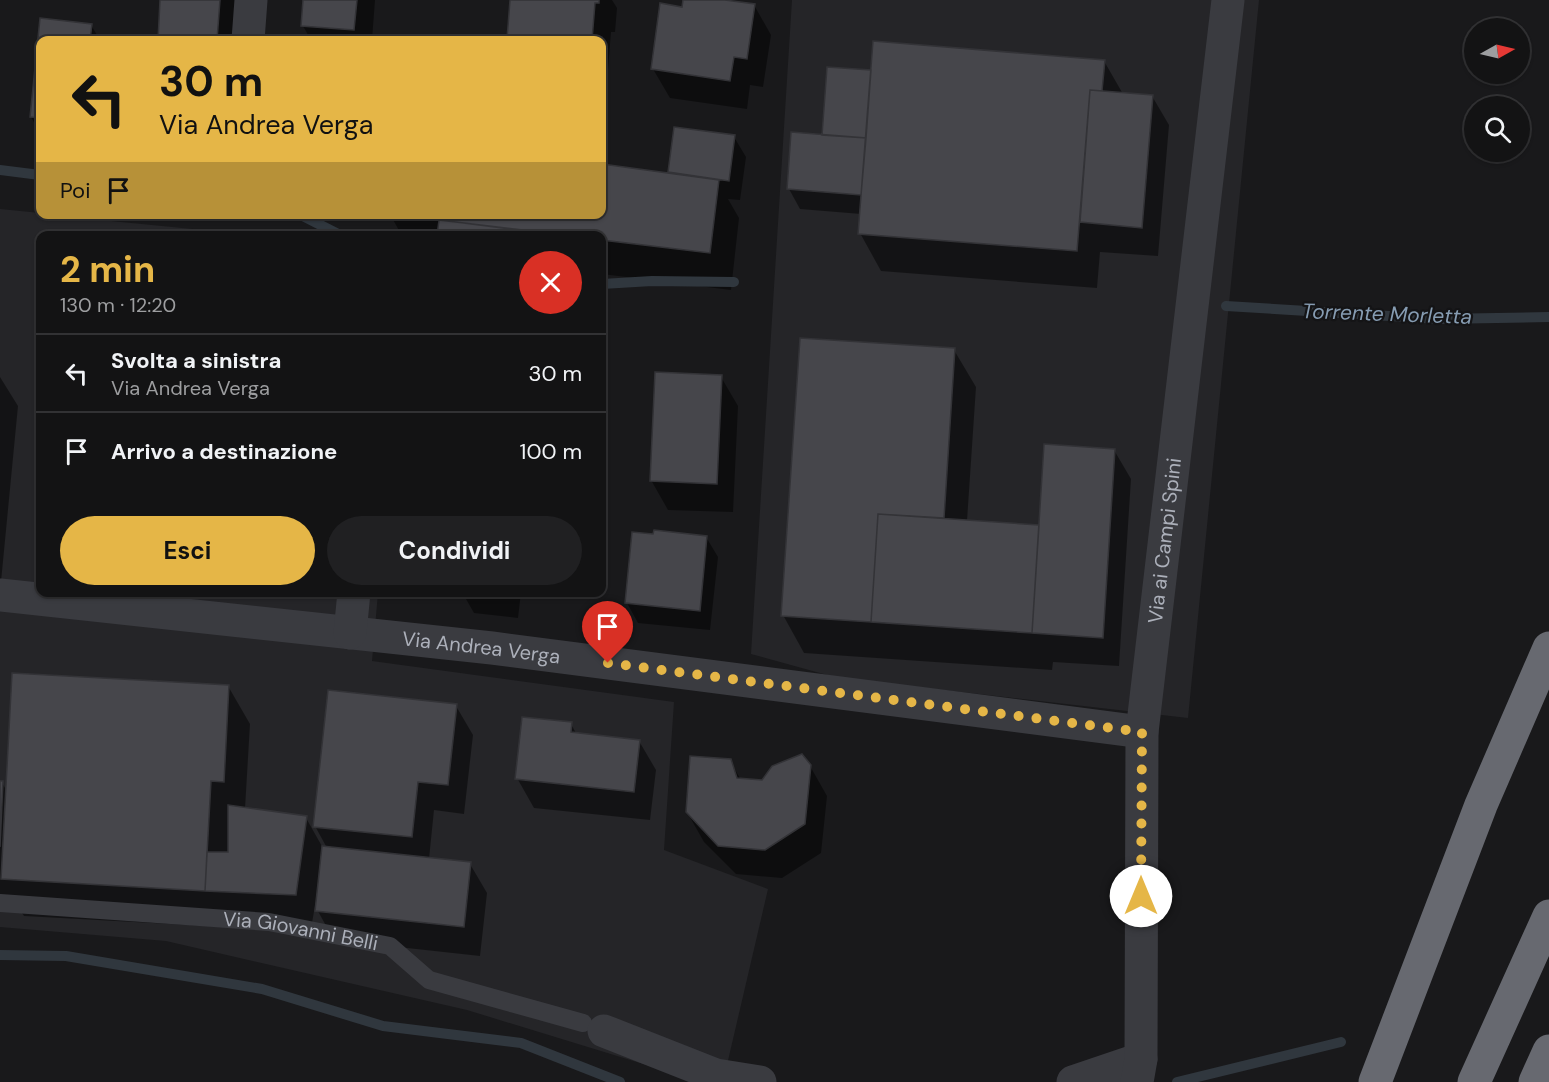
<!DOCTYPE html>
<html lang="it">
<head>
<meta charset="utf-8">
<style>
  :root { --surface:#131314; --page:#202022; --text:#f1f3f6; --muted:#9d9ea0; --line:#323234; --accent:#e5b647 }
  body { margin:0; font-family:"DM Sans",sans-serif; background:var(--page); color:var(--text); height:100vh; display:flex; flex-direction:column; font-size:22px; white-space:nowrap }
  * { box-sizing:border-box; margin:0 }
  p { font-size:20px; color:var(--muted) }
  .icon { flex:none; width:33px; height:33px; fill:none; stroke:currentColor; stroke-width:2; stroke-linecap:round; stroke-linejoin:round }
  .map { position:relative; flex:1; overflow:hidden }
  .drawer { position:absolute; left:36px; top:231px; width:570px; height:366px; display:flex; flex-direction:column; background:var(--surface); border-radius:12px; box-shadow:0 2px 4px #0004,0 0 0 2px var(--line) }
  .drawer>* { flex:none }
  .top-card { position:absolute; left:36px; top:36px; width:570px; height:183px; border-radius:12px; box-shadow:0 2px 4px #0004,0 0 0 2px var(--line); background:#e5b647; color:#111; overflow:hidden }
  .needle { width:39px; rotate:82deg }
  .controls { position:absolute; left:1464px; top:18px; display:grid; gap:12px }
  .controls a { display:grid; place-items:center; width:66px; height:66px; border-radius:50%; background:var(--surface); box-shadow:0 2px 4px #0004,0 0 0 2px var(--line); font-size:30px }
  .pin { position:absolute; display:grid; place-items:center; width:51px; height:51px; color:#fff; margin:-62px -26px; border-radius:50% 50% 50% 0; rotate:-45deg; box-shadow:0 0 6px #0007 }
  .pin .icon { rotate:45deg }
  .me { position:absolute; width:66px; margin:-33px; rotate:0deg; stroke-linejoin:round; filter:drop-shadow(0 0 4px #0008) }
  .turn { display:flex; align-items:center; gap:21px; height:126px; padding:0 24px; font-size:27px }
  .turn .icon { width:78px; height:78px; stroke-width:2.5 }
  .turn b { display:block; font-size:42px; line-height:51px }
  .then { display:flex; align-items:center; height:57px; padding:0 24px; background:#0003; gap:12px; font-size:22px }
  .round { display:grid; place-items:center; flex:none; width:63px; height:63px; border-radius:32px; background:var(--page) }
  .head { display:flex; align-items:center; justify-content:space-between; height:102px; padding:0 24px }
  h1 { font-size:36px; font-weight:700; line-height:45px; color:var(--accent) }
  .cta { display:flex; gap:12px; margin-top:auto; padding:12px 24px }
  .cta a { flex:1; height:69px; border-radius:36px; background:var(--accent); color:#111; font-size:24px; font-weight:700; line-height:69px; text-align:center }
  .cta a+a { background:var(--page); color:var(--text) }
  ul { padding:0; list-style:none }
  li { display:flex; align-items:center; gap:18px; height:78px; padding:0 24px; border-top:2px solid var(--line) }
  li div { flex:1 }
  li b { display:block; font-size:22px }
  li em { font-style:normal }
  .map>svg:first-child { display:block }
  .built { fill:#252528 }
  .shadow { fill:#0007 }
  .lines { fill:none; stroke-linecap:round; stroke-linejoin:round }
  .stream { stroke:#30373e; stroke-width:10 }
  .building { fill:#46464b; stroke:#333337; stroke-width:1.5 }
  .lane { stroke:#3a3b40; stroke-width:18 }
  .street { stroke:#3a3b40; stroke-width:33 }
  .highway { stroke:#676970; stroke-width:33 }
  .route { stroke:#e5b647; stroke-width:10; stroke-dasharray:0 18 }
  .labels { text-anchor:middle; stroke-width:4.5; stroke-linejoin:round; paint-order:stroke }
  .street-label { font-size:20px; fill:#acb0ba; stroke:#141416 }
  .water-label { font-size:21px; font-style:italic; fill:#869cb2; stroke:#141416 }
</style>
</head>
<body>
<div class="map">
<svg width="1549" height="1082" viewBox="0 0 1549 1082">
  <rect width="100%" height="100%" fill="#19191b"/>
  <path class="built" d="M 792,0 L 1259,0 L 1188,718 L 838,678 L 751,654 Z
    M 0,209 L 40,213 L 40,214 L 233,233 L 239,235 L 40,236 L 40,592 L 378,593 L 372,661 L 674,702 L 664,850 L 768,889 L 723,1082 L 702,1082 L 467,1010 L 166,941 L 0,927 Z"/>
  <path class="shadow" d="M 162,0 L 237,0 L 235,40 L 159,40 Z
    M 305,0 L 375,0 L 372,40 L 311,40 L 303,26 Z
    M 509,0 L 612,0 L 617,8 L 615,32 L 611,32 L 607,82 L 602,81 L 602,40 L 510,40 L 511,5 Z
    M 685,0 L 714,0 L 754,5 L 771,35 L 763,87 L 750,85 L 747,109 L 670,98 L 653,69 L 684,8 Z
    M 41,20 L 91,25 L 100,40 L 40,40 L 40,133 L 31,117 Z
    M 1104,61 L 1123,94 L 1152,96 L 1169,125 L 1158,256 L 1100,252 L 1097,288 L 881,271 L 860,233 L 861,214 L 800,209 L 789,189 L 823,136 L 872,72 Z
    M 734,137 L 746,157 L 740,200 L 728,199 L 739,218 L 731,290 L 602,274 L 602,236 L 402,236 L 390,214 L 602,214 L 602,167 L 671,175 L 669,172 Z
    M 954,350 L 976,387 L 967,521 L 1038,526 L 1114,450 L 1131,479 L 1119,666 L 1053,662 L 1052,670 L 804,653 L 783,615 Z
    M 0,377 L 18,406 L 1,582 L 0,582 Z
    M 721,377 L 738,406 L 733,512 L 668,510 L 651,480 Z
    M 654,536 L 706,537 L 718,557 L 710,630 L 638,623 L 627,603 Z
    M 462,592 L 521,592 L 518,618 L 474,613 Z
    M 228,686 L 250,724 L 245,809 L 306,818 L 323,848 L 327,848 L 315,826 L 456,706 L 473,735 L 464,814 L 434,810 L 429,859 L 470,864 L 487,893 L 480,956 L 334,940 L 315,906 L 312,923 L 226,927 L 24,916 L 15,902 L 0,901 L 0,782 L 2,783 L 7,791 Z
    M 571,724 L 577,735 L 639,741 L 656,770 L 650,820 L 534,808 L 517,778 Z
    M 730,761 L 741,780 L 763,782 L 810,766 L 827,796 L 821,853 L 782,878 L 736,874 L 704,842 L 687,812 Z"/>
  <g class="lines">
    <path class="stream" d="M 0,170 L 40,175
      M 299,214 L 342,236
      M 602,284 L 652,281 L 734,282
      M 1226,306 L 1439,319 L 1549,317
      M 0,955 L 66,956 L 262,989 L 383,1026 L 521,1043 L 620,1082
      M 1177,1082 L 1341,1042"/>
  </g>
  <path class="building" d="M 160,0 L 220,0 L 217,40 L 158,40 Z
    M 303,0 L 357,0 L 354,30 L 301,26 Z
    M 510,0 L 599,0 L 599,3 L 595,3 L 592,40 L 507,39 Z
    M 683,0 L 725,0 L 755,4 L 747,59 L 734,57 L 730,81 L 651,69 L 660,3 L 682,7 Z
    M 40,18 L 92,24 L 90,40 L 40,40 L 40,118 L 30,117 Z
    M 873,41 L 1105,60 L 1102,91 L 1090,90 L 1077,251 L 858,234 Z
    M 827,67 L 871,70 L 866,138 L 822,135 Z
    M 1090,90 L 1153,95 L 1142,228 L 1080,222 Z
    M 674,127 L 735,135 L 729,181 L 668,172 Z
    M 791,132 L 866,138 L 861,195 L 787,189 Z
    M 602,164 L 719,180 L 710,253 L 602,240 L 602,236 L 565,236 L 394,214 L 602,214 Z
    M 439,220 L 547,233 L 547,236 L 437,236 Z
    M 800,338 L 955,348 L 944,518 L 878,514 L 871,622 L 781,616 Z
    M 655,372 L 722,375 L 717,484 L 650,481 Z
    M 1044,444 L 1115,449 L 1103,638 L 1032,633 Z
    M 878,514 L 1039,525 L 1032,633 L 871,622 Z
    M 654,530 L 707,536 L 700,611 L 625,603 L 632,532 L 653,534 Z
    M 12,673 L 229,685 L 224,782 L 211,781 L 205,891 L 1,879 Z
    M 328,690 L 457,704 L 448,785 L 418,782 L 412,837 L 313,827 Z
    M 522,717 L 572,722 L 571,732 L 640,740 L 634,792 L 515,779 Z
    M 802,754 L 811,765 L 805,824 L 765,850 L 718,846 L 686,812 L 690,756 L 731,759 L 737,778 L 762,780 L 772,766 Z
    M 0,781 L 3,781 L 0,847 Z
    M 228,805 L 307,816 L 296,895 L 205,891 L 207,852 L 228,852 Z
    M 322,846 L 471,862 L 464,927 L 315,911 Z"/>
  <g class="lines">
    <path class="lane" id="s1" d="M 0,903 L 269,922 L 390,946 L 429,980 L 583,1023"/>
    <g class="street">
      <path d="M 248,40 L 251,0"/>
      <path id="s2" d="M 0,595 L 492,648 L 1142,732"/>
      <path d="M 350,633 L 354,592"/>
      <path d="M 604,1031 L 716,1075 L 760,1082"/>
      <path d="M 1073,1082 L 1141,1059"/>
      <path id="s3" d="M 1137,1082 L 1141,1059 L 1142,732 L 1228,0"/>
    </g>
    <path class="highway" d="M 1375,1082 L 1481,805 L 1549,648
      M 1474,1082 L 1549,916
      M 1535,1082 L 1549,1051"/>
  </g>
  <g class="lines">
    <path class="route" d="M 608,663 L 1142,732 L 1141,896"/>
  </g>
  <g class="labels">
    <g class="street-label">
      <text dy="7" stroke="none"><textPath href="#s3" startOffset="543">Via ai Campi Spini</textPath></text>
      <text dy="7" stroke="none"><textPath href="#s2" startOffset="484">Via Andrea Verga</textPath></text>
      <text dy="7" stroke="none"><textPath href="#s1" startOffset="302">Via Giovanni Belli</textPath></text>
    </g>
    <g class="water-label">
      <text transform="translate(1387 314) rotate(2)" y="7">Torrente Morletta</text>
    </g>
  </g>
</svg>
<div class="controls">
<a><svg class="needle" viewBox="-14 -14 28 28"><path d="M0-13l5 13h-10z" fill="#e53935"/><path d="M0 13l5-13h-10z" fill="#9d9ea0"/></svg></a>
<a><svg class="icon" aria-label="search" viewBox="0 0 24 24"><circle cx="10" cy="10" r="6"/><path d="M15 15l6 6"/></svg></a>
</div>
<div class="pin" style="left:608px;top:663px;background:#d93025"><svg class="icon" aria-label="arrive" viewBox="0 0 24 24"><path d="M6 21V4h12l-3 4 3 4H6"/></svg></div>
<svg class="me" style="left:1141px;top:896px" viewBox="-20 -20 40 40"><circle r="19" fill="#fff"/><path d="M0-13L10 11 0 6-10 11z" fill="#e5b647"/></svg>
<div class="top-card">
<div class="turn"><svg class="icon" aria-label="left" viewBox="0 0 24 24"><path d="M17 20v-9H6M10 6l-5 5 5 5"/></svg><div><b>30 m</b>Via Andrea Verga</div></div>
<div class="then">Poi<svg class="icon" aria-label="arrive" viewBox="0 0 24 24"><path d="M6 21V4h12l-3 4 3 4H6"/></svg></div>
</div>
<section class="drawer">
<div class="head"><div><h1>2 min</h1><p>130 m · 12:20</p></div><a class="round" style="background:#d93025;color:#fff"><svg class="icon" aria-label="close" viewBox="0 0 24 24"><path d="M6 6l12 12M18 6L6 18"/></svg></a></div>
<ul>
<li><svg class="icon" aria-label="left" viewBox="0 0 24 24"><path d="M17 20v-9H6M10 6l-5 5 5 5"/></svg><div><b>Svolta a sinistra</b><p>Via Andrea Verga</p></div><em>30 m</em></li>
<li><svg class="icon" aria-label="arrive" viewBox="0 0 24 24"><path d="M6 21V4h12l-3 4 3 4H6"/></svg><div><b>Arrivo a destinazione</b></div><em>100 m</em></li>
</ul>
<div class="cta"><a>Esci</a><a>Condividi</a></div>
</section>
</div>
</body>
</html>
